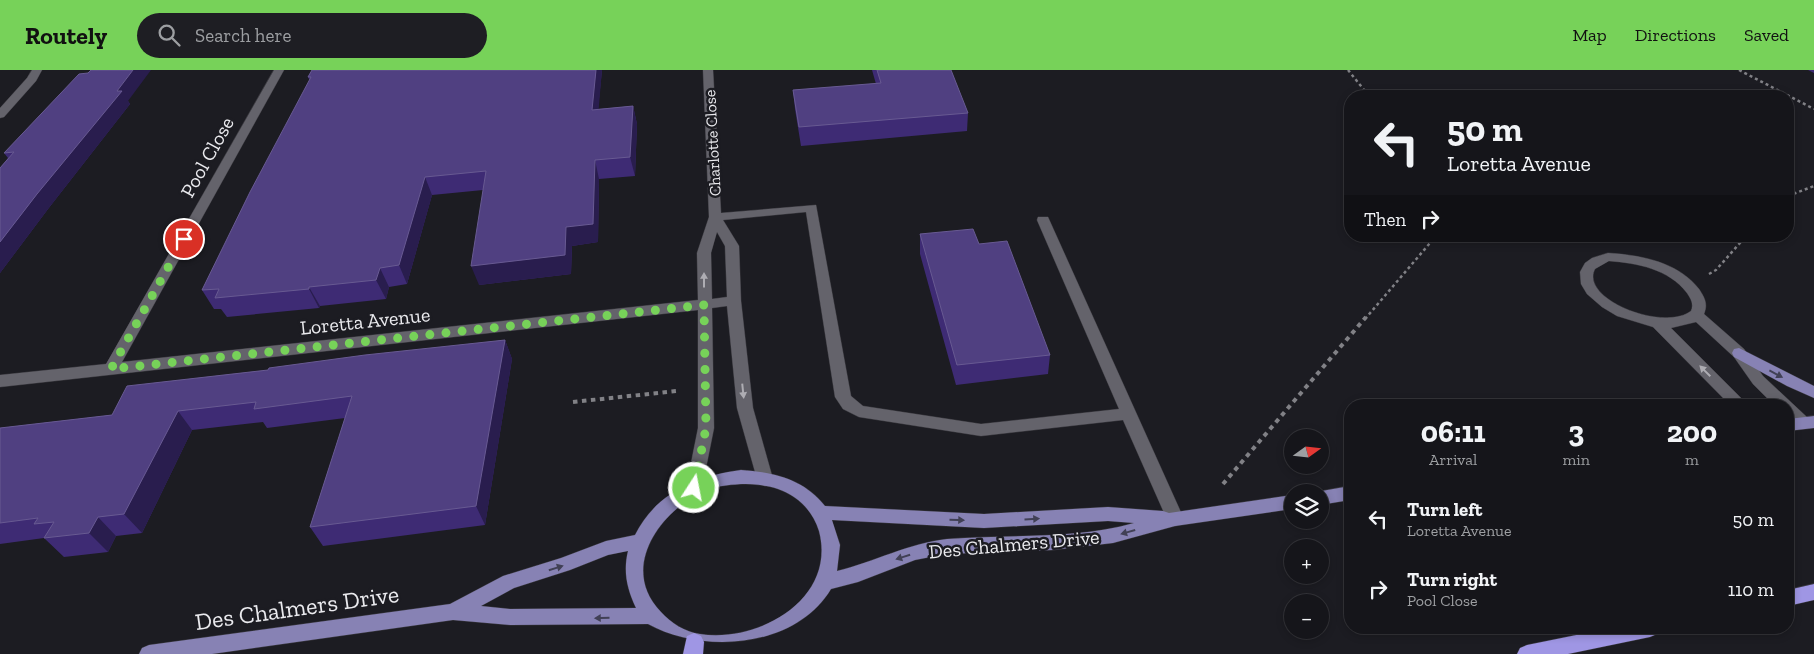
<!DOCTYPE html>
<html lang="en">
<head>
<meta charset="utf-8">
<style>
  :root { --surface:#15151a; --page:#1e1e23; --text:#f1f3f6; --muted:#9d9fa2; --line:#343439; --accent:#77d259 }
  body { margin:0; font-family:"Zilla Slab",serif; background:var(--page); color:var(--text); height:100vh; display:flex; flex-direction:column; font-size:19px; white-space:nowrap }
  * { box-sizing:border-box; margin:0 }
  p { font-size:16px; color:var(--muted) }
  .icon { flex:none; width:28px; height:28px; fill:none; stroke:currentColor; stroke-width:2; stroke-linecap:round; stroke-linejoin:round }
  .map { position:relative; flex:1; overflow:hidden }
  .details { position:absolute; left:1344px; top:329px; width:450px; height:235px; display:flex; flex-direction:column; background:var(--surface); border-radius:20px; box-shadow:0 2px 8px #0003,0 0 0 1px var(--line) }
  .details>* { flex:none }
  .hud { position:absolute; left:1344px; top:20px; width:450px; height:152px; border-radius:20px; box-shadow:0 2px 8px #0003,0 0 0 1px var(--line); background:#15151a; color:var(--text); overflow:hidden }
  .needle { width:32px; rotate:75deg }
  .fabs { position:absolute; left:1284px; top:359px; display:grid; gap:10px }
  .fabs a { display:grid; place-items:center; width:45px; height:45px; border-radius:50%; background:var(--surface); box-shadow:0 2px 8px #0003,0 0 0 1px var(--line); font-size:25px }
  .pin { position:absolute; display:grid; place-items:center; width:42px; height:42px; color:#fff; margin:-21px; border:2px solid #fff; border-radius:50%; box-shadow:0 1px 5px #0007 }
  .me { position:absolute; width:55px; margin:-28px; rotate:11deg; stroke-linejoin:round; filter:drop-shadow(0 0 4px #0008) }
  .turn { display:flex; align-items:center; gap:18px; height:105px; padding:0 20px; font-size:22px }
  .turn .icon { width:65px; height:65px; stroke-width:2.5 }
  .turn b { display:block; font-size:35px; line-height:42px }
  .then { display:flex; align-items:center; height:48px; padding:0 20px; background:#0003; gap:10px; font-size:19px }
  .eta { display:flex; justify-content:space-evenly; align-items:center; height:85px; text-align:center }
  .eta b { font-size:30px; font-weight:700; line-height:35px }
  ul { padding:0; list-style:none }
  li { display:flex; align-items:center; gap:15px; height:70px; padding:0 20px }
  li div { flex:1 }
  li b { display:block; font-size:19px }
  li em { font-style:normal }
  header { display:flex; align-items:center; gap:30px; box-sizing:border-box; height:70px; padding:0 25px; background:var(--accent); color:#111 }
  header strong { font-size:24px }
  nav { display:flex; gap:28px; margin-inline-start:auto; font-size:18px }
  .search { width:350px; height:45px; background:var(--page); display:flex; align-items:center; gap:12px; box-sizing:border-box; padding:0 18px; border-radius:28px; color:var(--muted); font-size:19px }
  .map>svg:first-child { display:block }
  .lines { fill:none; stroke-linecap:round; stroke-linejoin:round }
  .minor-casing { stroke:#39383e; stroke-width:1 }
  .major-casing { stroke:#39383e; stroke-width:1 }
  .highway-casing { stroke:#39383e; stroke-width:1 }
  .path-far1 { stroke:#818186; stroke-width:2.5; stroke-dasharray:3 3; stroke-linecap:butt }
  .path { stroke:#818186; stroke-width:4; stroke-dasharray:4.5 4.5; stroke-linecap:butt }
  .minor { fill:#64636b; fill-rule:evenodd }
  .major { fill:#8782b4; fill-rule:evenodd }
  .highway { fill:#9f96e4; fill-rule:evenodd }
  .wall { fill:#3e2b74 }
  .shaded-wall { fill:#291d4e }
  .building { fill:#504081; stroke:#685a92 }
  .oneway { fill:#aeadb3 }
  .oneway2 { fill:#414055 }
  .route { stroke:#77d259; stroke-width:9; stroke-dasharray:0 16.2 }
  .labels { text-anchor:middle; stroke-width:5; stroke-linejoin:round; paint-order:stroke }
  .far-street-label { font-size:16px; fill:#eaeaee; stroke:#1c1c22 }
  .street-label { font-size:20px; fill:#eaeaee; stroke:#1c1c22 }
  .near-street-label { font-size:24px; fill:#eaeaee; stroke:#1c1c22 }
</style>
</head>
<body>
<header>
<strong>Routely</strong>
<div class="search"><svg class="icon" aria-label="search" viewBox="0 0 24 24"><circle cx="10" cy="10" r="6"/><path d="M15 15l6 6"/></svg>Search here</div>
<nav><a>Map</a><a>Directions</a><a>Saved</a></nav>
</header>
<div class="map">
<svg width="1814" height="584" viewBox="0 0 1814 584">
  <rect width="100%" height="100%" fill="#1c1c22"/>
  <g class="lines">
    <g class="minor-casing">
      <path id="minor" d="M 32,0 L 42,0 L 36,11 L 4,47 L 0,48 L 0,38 L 27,8 Z
        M 274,0 L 284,0 L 122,292 L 698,230 L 697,183 L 709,147 L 703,0 L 713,0 L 721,143 L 816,135 L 851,326 L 863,336 L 981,354 L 1119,339 L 1037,150 L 1038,147 L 1048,147 L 1184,449 L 1181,454 L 1175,456 L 1169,454 L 1123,350 L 981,366 L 859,347 L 843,339 L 835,327 L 806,142 L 723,150 L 739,176 L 741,231 L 753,338 L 773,409 L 771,414 L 765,416 L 759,414 L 757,409 L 737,338 L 727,236 L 712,238 L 714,358 L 702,418 L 700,423 L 694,425 L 688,423 L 686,418 L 698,358 L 698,240 L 0,317 L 0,305 L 106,294 ZM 717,162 L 725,176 L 727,227 L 712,229 L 711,183 Z
        M 1608,183 C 1641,185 1678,192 1699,219 C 1705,228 1708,234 1704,244 L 1744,279 L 1763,306 L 1809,349 L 1811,353 L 1809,357 C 1798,360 1794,354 1788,347 L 1788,335 L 1774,335 L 1753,314 L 1734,287 L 1696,252 L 1671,258 L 1748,335 L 1730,335 L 1653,257 L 1617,246 L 1602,237 L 1587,224 L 1581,214 L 1580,202 L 1585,193 L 1592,188 ZM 1609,191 C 1637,193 1669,199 1687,223 C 1691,229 1694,234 1691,241 C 1663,262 1579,229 1595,199 Z"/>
    </g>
    <g class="major-casing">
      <path id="major" d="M 1739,278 L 1814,316 L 1814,328 L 1787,316 L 1734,287 L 1732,283 L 1734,279 Z
        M 1814,346 L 1814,358 L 1788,361 L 1788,349 Z
        M 741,400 C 773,402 804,409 825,436 L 984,444 L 1108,437 L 1163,441 L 1169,443 L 1292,425 L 1292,439 L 1175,456 L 1113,473 L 1053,480 L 946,484 L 915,490 L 858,512 L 831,519 C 795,579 702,584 648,554 L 510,555 L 453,550 L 212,584 L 139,584 L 142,578 L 149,575 L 450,534 L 503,506 L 561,488 L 606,471 L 635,465 C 656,423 696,406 741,400 ZM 741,414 C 753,414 767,415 778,419 C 798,426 813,441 819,461 C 837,529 759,573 700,564 C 685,562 671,553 661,542 C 620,500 657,445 700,423 C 713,416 728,415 741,414 ZM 832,450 L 984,458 L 1108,451 L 1134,453 C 1073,470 1010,464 947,469 C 909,473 874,492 837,501 L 840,475 ZM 628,481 C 623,502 627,519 636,538 L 510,539 L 481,536 L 514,518 L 570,500 L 608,485 Z
        M 1350,416 L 1350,430 L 1320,435 L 1320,422 L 1316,422 Z"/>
    </g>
    <g class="highway-casing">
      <path id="highway" d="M 1814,514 L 1814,530 L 1788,536 L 1788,520 Z
        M 1611,558 L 1660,558 L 1657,564 L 1650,567 L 1568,584 L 1517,584 L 1520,578 L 1527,575 Z
        M 694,563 L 701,566 L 704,572 L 703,584 L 683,584 L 687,566 Z"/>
    </g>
    <path class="path-far1" d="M 1348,0 L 1369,26
      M 1739,0 L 1814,39
      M 1788,126 L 1814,116
      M 1709,204 L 1716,200 L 1746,166
      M 1365,249 L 1436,166"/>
    <path class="path" d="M 573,332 L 677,321 L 677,323
      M 1223,414 L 1366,247"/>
    <use href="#minor" class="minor"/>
    <use href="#major" class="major"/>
    <use href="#highway" class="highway"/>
  </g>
  <path class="wall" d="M 312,0 L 602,0 L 598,39 L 633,36 L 637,54 L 635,106 L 599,109 L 598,172 L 572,176 L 571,204 L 479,215 L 483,120 L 432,125 L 407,214 L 389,217 L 386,229 L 320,236 L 319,238 L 227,247 L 221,239 L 214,239 L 202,220 L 310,11 L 308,7 Z
    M 872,0 L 940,0 L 968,43 L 967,61 L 801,76 L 795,39 L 793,20 L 876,14 Z
    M 1808,0 L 1814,0 L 1814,3 Z
    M 88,3 L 128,31 L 130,34 L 48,139 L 0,203 L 0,98 L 8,88 L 4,83 Z
    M 920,164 L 979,174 L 1050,285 L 1048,304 L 956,315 L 920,184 Z
    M 505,270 L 512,289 L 485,455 L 323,476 L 310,457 L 345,348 L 267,358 L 263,352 L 192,360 L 142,463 L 116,466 L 108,482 L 64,487 L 44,468 L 0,474 L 0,358 L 112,345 L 268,300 Z"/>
  <path class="shaded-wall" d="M 133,0 L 151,0 L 128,31 L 130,34 L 48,139 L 0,203 L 0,172 Z
    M 596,0 L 602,0 L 597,58 L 592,40 Z
    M 633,36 L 637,54 L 635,106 L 630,87 Z
    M 595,90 L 599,109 L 598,172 L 572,176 L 571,204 L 479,215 L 471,196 L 566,157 Z
    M 425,107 L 432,125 L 407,214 L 399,195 Z
    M 380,198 L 389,217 L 386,229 L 376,210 Z
    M 309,217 L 320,236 L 319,238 L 309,219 Z
    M 505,270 L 512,289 L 485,455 L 476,436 Z
    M 178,341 L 192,360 L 142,463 L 124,444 Z
    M 98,447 L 116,466 L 108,482 L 89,463 Z"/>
  <path class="building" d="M 91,0 L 133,0 L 117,21 L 122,21 L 37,124 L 0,172 L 0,98 L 14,82 L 4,83 L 79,4 L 88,3 Z
    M 312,0 L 596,0 L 592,40 L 633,36 L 630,87 L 595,90 L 593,154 L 566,157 L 565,185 L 471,196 L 486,101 L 425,107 L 399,195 L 380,198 L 376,210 L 309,217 L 309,219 L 215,228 L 219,219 L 202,220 L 250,122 L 311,7 L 308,7 Z
    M 877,0 L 951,0 L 968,43 L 799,57 L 793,20 L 881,13 Z
    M 973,159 L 979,174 L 1007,171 L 1050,285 L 957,295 L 920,164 Z
    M 505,270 L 476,436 L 310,457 L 352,326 L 254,339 L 256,332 L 178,341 L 124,444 L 98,447 L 89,463 L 44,468 L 54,452 L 34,454 L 38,448 L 0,453 L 0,358 L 112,345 L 127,316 L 268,300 L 269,298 L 365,285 Z"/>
  <defs><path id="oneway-solid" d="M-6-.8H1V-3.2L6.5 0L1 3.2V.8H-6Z" transform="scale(1.25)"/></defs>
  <g class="oneway">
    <use href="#oneway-solid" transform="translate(704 210) rotate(-90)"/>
    <use href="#oneway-solid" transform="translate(1705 301) rotate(-135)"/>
    <use href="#oneway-solid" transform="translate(743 321) rotate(84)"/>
  </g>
  <g class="oneway2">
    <use href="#oneway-solid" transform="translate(1776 304) rotate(28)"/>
    <use href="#oneway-solid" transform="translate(1032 449) rotate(-3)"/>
    <use href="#oneway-solid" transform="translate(957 450) rotate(2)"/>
    <use href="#oneway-solid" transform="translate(1128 462) rotate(164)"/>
    <use href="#oneway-solid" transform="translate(903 487) rotate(162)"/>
    <use href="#oneway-solid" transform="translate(556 498) rotate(-17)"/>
    <use href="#oneway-solid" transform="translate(602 548) rotate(179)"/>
  </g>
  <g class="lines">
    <path class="route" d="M 184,169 L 111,299 L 704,235 L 706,358 L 694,418"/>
  </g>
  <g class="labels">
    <g class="far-street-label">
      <text transform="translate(712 73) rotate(-93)" y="6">Charlotte Close</text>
    </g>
    <g class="street-label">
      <text transform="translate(207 87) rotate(-61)" y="7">Pool Close</text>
      <text transform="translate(365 251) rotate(-6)" y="7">Loretta Avenue</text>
      <text transform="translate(1014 474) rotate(-5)" y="7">Des Chalmers Drive</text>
    </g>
    <g class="near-street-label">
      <text transform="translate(297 538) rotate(-8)" y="8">Des Chalmers Drive</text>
    </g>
  </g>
</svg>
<div class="fabs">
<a><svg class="needle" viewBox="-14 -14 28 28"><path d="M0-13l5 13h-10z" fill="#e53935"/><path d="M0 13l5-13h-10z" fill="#9d9fa2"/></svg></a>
<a><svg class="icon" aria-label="layers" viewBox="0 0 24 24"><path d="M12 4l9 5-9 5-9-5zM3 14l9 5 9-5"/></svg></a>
<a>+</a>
<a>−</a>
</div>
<div class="pin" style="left:184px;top:169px;background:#d93025"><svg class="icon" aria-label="arrive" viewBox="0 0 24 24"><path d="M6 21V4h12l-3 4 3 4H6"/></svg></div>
<svg class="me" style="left:694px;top:418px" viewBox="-20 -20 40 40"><circle r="17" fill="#77d259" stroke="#fff" stroke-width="3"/><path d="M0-11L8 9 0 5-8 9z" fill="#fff"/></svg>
<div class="hud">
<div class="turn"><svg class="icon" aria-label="left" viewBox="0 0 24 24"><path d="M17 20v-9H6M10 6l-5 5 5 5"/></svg><div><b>50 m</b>Loretta Avenue</div></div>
<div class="then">Then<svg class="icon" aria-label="right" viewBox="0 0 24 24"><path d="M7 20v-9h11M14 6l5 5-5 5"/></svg></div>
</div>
<section class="details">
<div class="eta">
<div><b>06:11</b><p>Arrival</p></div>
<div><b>3</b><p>min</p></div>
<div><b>200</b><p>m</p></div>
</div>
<ul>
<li><svg class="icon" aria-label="left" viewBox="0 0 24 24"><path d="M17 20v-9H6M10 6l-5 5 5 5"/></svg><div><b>Turn left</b><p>Loretta Avenue</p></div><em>50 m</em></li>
<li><svg class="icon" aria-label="right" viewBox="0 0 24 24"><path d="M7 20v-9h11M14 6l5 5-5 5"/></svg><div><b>Turn right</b><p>Pool Close</p></div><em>110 m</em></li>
</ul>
</section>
</div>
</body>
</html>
